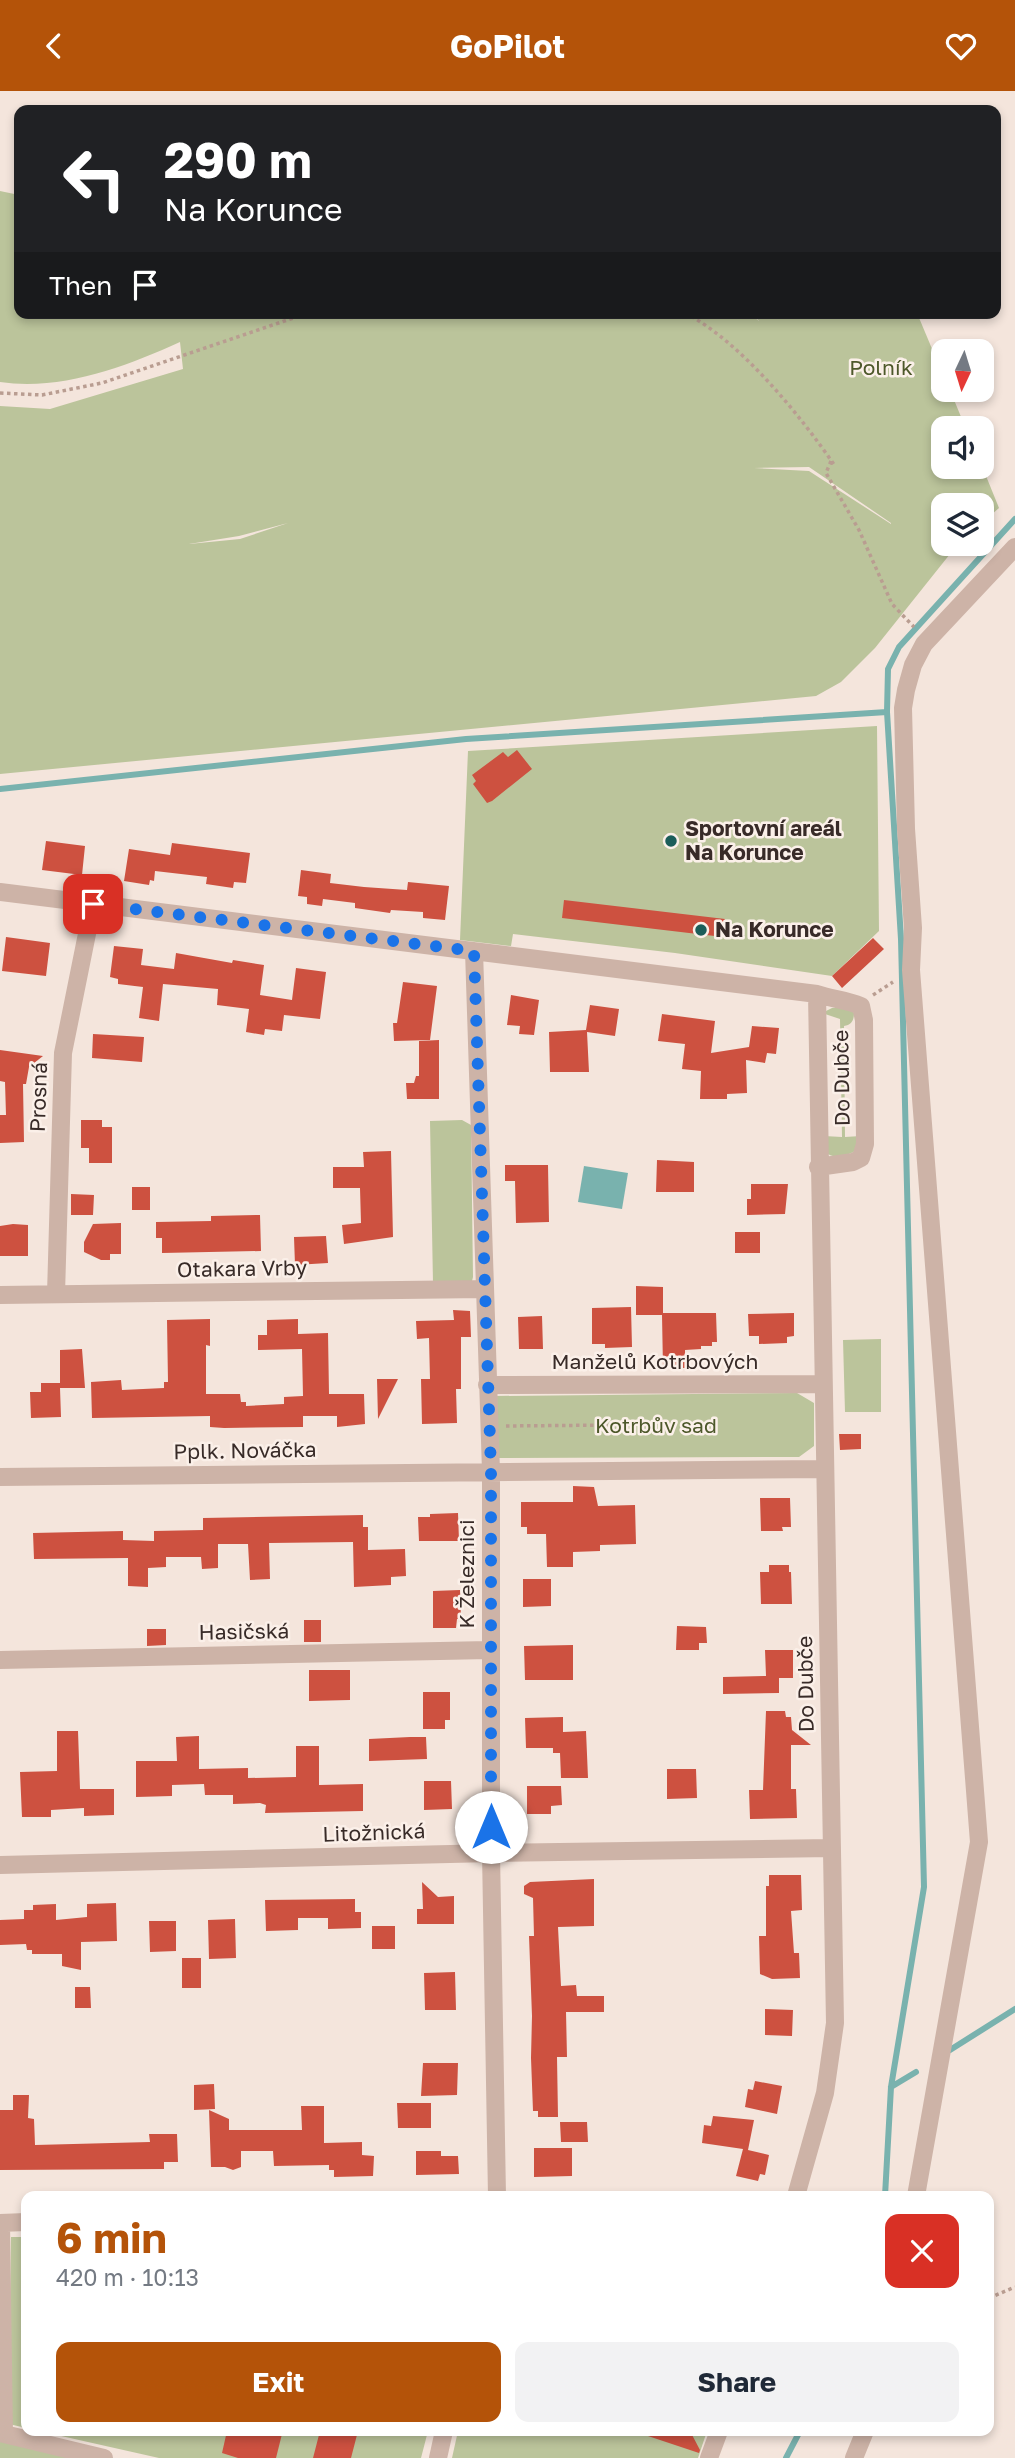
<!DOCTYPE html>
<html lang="en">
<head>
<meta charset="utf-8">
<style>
  :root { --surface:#fff; --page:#f2f2f3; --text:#1f2937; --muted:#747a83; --accent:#b45309 }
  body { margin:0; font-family:"Golos Text",sans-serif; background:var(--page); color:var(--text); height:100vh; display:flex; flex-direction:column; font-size:26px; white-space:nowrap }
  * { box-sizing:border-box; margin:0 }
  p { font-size:23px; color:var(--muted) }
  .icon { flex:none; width:38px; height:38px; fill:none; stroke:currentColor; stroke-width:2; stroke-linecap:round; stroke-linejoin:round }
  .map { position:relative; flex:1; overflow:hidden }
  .panel { position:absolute; left:21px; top:2100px; width:973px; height:245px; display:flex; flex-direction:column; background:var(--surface); border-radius:14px; box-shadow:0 4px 10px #0003 }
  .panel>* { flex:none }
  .top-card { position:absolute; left:14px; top:14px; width:987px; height:214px; border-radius:14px; box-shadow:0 4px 10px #0003; background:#202124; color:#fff; overflow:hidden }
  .needle { width:46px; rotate:184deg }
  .tools { position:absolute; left:931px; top:248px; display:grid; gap:14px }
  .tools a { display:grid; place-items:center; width:63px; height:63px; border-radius:14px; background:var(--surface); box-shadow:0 4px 10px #0003; font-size:35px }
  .pin { position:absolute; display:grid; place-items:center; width:60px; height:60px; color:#fff; margin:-30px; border-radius:14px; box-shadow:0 4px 10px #0006 }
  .me { position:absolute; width:77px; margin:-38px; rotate:0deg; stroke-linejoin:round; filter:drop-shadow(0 0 5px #0008) }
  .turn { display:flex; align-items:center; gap:24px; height:147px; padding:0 35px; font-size:32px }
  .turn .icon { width:91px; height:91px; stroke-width:2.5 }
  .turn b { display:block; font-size:49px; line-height:60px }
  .then { display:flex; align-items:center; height:66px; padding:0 35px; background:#0003; gap:14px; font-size:26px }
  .round { display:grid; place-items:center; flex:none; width:74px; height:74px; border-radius:14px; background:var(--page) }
  .head { display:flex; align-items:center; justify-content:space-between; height:119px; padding:0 35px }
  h1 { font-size:42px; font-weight:700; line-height:52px; color:var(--accent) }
  .cta { display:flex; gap:14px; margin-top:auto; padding:14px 35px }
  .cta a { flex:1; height:80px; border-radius:14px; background:var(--accent); color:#fff; font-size:28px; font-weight:700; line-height:80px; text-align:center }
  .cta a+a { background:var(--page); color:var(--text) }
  header { display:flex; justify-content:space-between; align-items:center; height:91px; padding:0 35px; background:var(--accent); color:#fff; font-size:32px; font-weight:700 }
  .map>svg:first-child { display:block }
  .green { fill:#bbc49b; fill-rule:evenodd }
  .water { fill:#79b2ae }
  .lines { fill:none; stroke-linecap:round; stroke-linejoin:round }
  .stream { stroke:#79b2ae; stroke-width:6 }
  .building { fill:#cd5140 }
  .path { stroke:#b99d91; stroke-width:3.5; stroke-dasharray:3.5 3.5; stroke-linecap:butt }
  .minor { stroke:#cdb3a7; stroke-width:18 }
  .route { stroke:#1a73e8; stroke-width:12; stroke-dasharray:0 21.6 }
  .poi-dot { fill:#1b5d59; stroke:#fbf0e9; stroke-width:2.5 }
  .labels { text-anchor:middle; stroke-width:5; stroke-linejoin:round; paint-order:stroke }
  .park-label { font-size:21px; fill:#4d582a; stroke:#fbf0e9 }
  .poi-label { font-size:21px; font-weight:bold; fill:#382b28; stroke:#fbf0e9; text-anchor:start }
  .street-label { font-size:21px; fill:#382b28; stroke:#fbf0e9 }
</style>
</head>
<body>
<header><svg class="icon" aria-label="back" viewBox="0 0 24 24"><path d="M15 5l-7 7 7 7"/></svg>GoPilot<svg class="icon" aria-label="heart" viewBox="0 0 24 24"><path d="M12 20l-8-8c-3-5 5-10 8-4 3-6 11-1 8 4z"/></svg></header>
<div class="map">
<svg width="1015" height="2367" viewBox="0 0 1015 2367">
  <rect width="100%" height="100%" fill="#f4e5dc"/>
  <path class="green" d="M 0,100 L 19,104 L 19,222 L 749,222 L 759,230 L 752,222 L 917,222 L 943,284 L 943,299 L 950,299 L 966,338 L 943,338 L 943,376 L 982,375 L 999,417 L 982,432 L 982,415 L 943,415 L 943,453 L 958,453 L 875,557 L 841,591 L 816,605 L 0,683 L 0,315 L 50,318 L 183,278 L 180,251 C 125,276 61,300 0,291 ZM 809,376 L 891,432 L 891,433 L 809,380 L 754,377 ZM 288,432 L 240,448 L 189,453 L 239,445 Z
    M 877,635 L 879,840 L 832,885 L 675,862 L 513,843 L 511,855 L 460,849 L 468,660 Z
    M 843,916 L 848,916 L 854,922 C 854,930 851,934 844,935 L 845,1046 L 861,1045 L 857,1059 C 848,1064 838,1069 828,1063 L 824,1045 L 842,1046 L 840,928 L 822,922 L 832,917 Z
    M 462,1029 L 471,1034 L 473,1186 L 472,1190 L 433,1192 L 430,1030 Z
    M 881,1248 L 881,1321 L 845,1321 L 843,1249 Z
    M 797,1302 L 814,1312 L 814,1355 L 799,1366 L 498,1367 L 497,1305 Z
    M 11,2146 L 26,2146 L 26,2337 L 9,2333 Z
    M 39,2340 L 428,2340 L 421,2367 L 159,2367 Z
    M 458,2340 L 707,2340 L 698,2367 L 452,2367 Z
    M 0,2348 L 79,2367 L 0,2367 Z"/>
  <path class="water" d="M 584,1075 L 628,1082 L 622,1118 L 578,1111 Z"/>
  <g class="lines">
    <path class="stream" d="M 0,698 L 466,648 L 887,621
      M 950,1959 L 1015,1918
      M 891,1996 L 916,1981
      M 885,2105 L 891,1996 L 924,1796 L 901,848 L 887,621 L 888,578 L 899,556 L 1015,428
      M 786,2367 L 800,2340"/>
  </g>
  <path class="building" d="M 517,659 L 532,678 L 492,710 L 487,712 L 473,693 L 476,690 L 472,684 L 503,661 L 508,666 Z
    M 46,750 L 85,755 L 82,784 L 42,779 Z
    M 172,752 L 250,762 L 246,792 L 234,791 L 233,797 L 206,793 L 207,786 L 155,780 L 154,790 L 150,789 L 149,794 L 124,790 L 129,758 L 170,764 Z
    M 301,779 L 331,783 L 330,792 L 364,796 L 407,799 L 408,791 L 449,795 L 445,829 L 423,827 L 423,821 L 391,819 L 390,822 L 355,817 L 355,812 L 323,808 L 322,815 L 307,813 L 307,806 L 298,805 Z
    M 564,809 L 725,828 L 723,846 L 562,827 Z
    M 6,846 L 50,852 L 46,885 L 2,880 Z
    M 873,847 L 884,858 L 842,897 L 832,885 Z
    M 114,855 L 143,858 L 141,874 L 174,878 L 176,862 L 232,872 L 233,869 L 264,874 L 260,904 L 292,909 L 296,877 L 326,881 L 320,928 L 284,924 L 282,940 L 265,938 L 264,944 L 246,941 L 249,918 L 217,914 L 218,898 L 163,893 L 159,930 L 139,927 L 143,896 L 118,893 L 118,888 L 110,886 Z
    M 403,891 L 437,895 L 430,949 L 394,950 L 393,932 L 397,932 Z
    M 511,904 L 539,909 L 534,944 L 519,943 L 520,935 L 507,934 Z
    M 590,914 L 619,918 L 615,945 L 587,941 L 589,981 L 550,981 L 549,941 L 586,939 Z
    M 662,923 L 715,930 L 711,962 L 749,956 L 752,935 L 779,937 L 776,963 L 767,962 L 765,972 L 746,969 L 747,1002 L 727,1003 L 727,1008 L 700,1008 L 701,980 L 682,978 L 685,953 L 658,950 Z
    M 93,943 L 144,946 L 142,971 L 92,967 Z
    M 439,949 L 439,1008 L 407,1008 L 406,992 L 414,992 L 416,985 L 419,985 L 419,950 Z
    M 0,959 L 43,965 L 29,976 L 26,993 L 23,993 L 24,1051 L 0,1052 L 0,1024 L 6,1024 L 5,991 L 0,990 Z
    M 81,1029 L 102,1029 L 102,1036 L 112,1036 L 112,1072 L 89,1072 L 89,1057 L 81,1057 Z
    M 391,1060 L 393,1146 L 344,1153 L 342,1134 L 361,1132 L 360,1097 L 333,1097 L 333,1076 L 364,1076 L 363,1061 Z
    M 657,1069 L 694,1071 L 694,1101 L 656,1101 Z
    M 505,1074 L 548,1074 L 549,1131 L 516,1132 L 515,1090 L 505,1090 Z
    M 751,1093 L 788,1093 L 785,1123 L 747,1124 L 747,1108 L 751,1108 Z
    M 132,1096 L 150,1096 L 150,1119 L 132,1119 Z
    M 71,1103 L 94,1104 L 93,1124 L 71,1124 Z
    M 260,1124 L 261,1160 L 162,1162 L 162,1147 L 156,1147 L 156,1131 L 211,1130 L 211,1125 Z
    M 121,1132 L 121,1163 L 110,1163 L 110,1169 L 101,1169 L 84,1161 L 84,1151 L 93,1133 Z
    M 13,1133 L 28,1134 L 28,1165 L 0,1165 L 0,1135 Z
    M 735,1141 L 760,1141 L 760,1162 L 735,1162 Z
    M 326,1145 L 328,1172 L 295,1174 L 294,1146 Z
    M 636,1195 L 663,1196 L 663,1222 L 716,1222 L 717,1251 L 712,1251 L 712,1255 L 701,1255 L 701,1258 L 685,1259 L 685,1277 L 663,1277 L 662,1224 L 636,1224 Z
    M 631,1216 L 632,1256 L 605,1257 L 605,1253 L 592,1253 L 592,1217 Z
    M 453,1219 L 470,1220 L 471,1246 L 461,1246 L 461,1298 L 456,1298 L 457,1332 L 422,1333 L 421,1288 L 430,1288 L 429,1247 L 417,1248 L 416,1230 L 454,1229 Z
    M 794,1222 L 794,1245 L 787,1246 L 787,1252 L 759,1253 L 759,1245 L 749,1245 L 748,1223 Z
    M 542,1225 L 543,1258 L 519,1258 L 518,1226 Z
    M 210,1228 L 210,1255 L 206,1254 L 206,1303 L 240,1303 L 241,1311 L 246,1311 L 246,1315 L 284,1313 L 284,1306 L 303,1305 L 302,1258 L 258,1259 L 258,1244 L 267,1244 L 267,1229 L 298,1228 L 298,1243 L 328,1242 L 329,1303 L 364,1303 L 365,1333 L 337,1336 L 337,1325 L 303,1325 L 303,1336 L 224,1337 L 210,1336 L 210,1325 L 92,1327 L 91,1291 L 121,1289 L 122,1299 L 164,1297 L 164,1291 L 168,1291 L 167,1229 Z
    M 82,1258 L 85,1297 L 60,1297 L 61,1326 L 31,1327 L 30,1301 L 41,1301 L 41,1292 L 60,1292 L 60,1259 Z
    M 377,1288 L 398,1288 L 378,1328 Z
    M 839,1343 L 861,1343 L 861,1358 L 840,1359 Z
    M 573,1395 L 594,1396 L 598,1415 L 635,1414 L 636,1453 L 600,1454 L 600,1460 L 573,1461 L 573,1476 L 547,1476 L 546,1443 L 527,1443 L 527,1436 L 521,1436 L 521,1411 L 573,1411 Z
    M 760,1407 L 790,1407 L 791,1436 L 782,1436 L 783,1440 L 761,1440 Z
    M 458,1422 L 459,1450 L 419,1450 L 418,1426 L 430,1426 L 430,1423 Z
    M 363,1424 L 363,1436 L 368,1436 L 368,1459 L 405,1458 L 406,1485 L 391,1486 L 391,1494 L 354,1496 L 353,1451 L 269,1452 L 270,1488 L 250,1489 L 248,1453 L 218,1453 L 218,1477 L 202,1478 L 201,1466 L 166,1466 L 166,1476 L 148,1477 L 148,1496 L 128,1495 L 128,1467 L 34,1468 L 33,1442 L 123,1440 L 123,1449 L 154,1450 L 154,1440 L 203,1439 L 203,1427 Z
    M 769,1474 L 789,1474 L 789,1481 L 791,1481 L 792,1513 L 761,1513 L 760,1481 L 769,1481 Z
    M 523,1488 L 551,1488 L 551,1515 L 523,1516 Z
    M 460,1499 L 461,1528 L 457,1528 L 456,1537 L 433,1537 L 433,1500 Z
    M 304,1529 L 321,1529 L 321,1551 L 304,1551 Z
    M 677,1535 L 706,1536 L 707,1552 L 699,1552 L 699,1559 L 676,1559 Z
    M 147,1538 L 166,1538 L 166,1554 L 147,1555 Z
    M 573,1554 L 573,1589 L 525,1589 L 524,1555 Z
    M 765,1559 L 793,1559 L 793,1587 L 779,1587 L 779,1602 L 723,1603 L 723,1586 L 766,1585 Z
    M 309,1579 L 350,1579 L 350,1609 L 309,1610 Z
    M 423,1601 L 450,1601 L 450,1629 L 445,1629 L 445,1638 L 423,1638 Z
    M 766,1620 L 785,1620 L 786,1626 L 791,1626 L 792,1639 L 811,1654 L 791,1654 L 791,1698 L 796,1698 L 797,1727 L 750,1728 L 749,1699 L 763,1699 Z
    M 563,1626 L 563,1641 L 586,1640 L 588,1687 L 561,1687 L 560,1662 L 553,1662 L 553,1657 L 526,1657 L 525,1627 Z
    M 57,1640 L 78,1640 L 80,1698 L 114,1698 L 114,1724 L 84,1725 L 84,1717 L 51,1719 L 51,1726 L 22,1726 L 20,1681 L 57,1680 Z
    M 199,1645 L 199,1678 L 248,1677 L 248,1687 L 296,1686 L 296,1655 L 319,1655 L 319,1694 L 363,1693 L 363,1720 L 265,1722 L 266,1714 L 260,1712 L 233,1713 L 233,1704 L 205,1704 L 204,1693 L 172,1694 L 172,1705 L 136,1706 L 136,1670 L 177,1670 L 176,1646 Z
    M 410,1646 L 426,1646 L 427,1668 L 369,1670 L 369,1648 Z
    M 667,1678 L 696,1678 L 697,1707 L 667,1708 Z
    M 424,1690 L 451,1690 L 452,1718 L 424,1719 Z
    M 527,1695 L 561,1695 L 562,1714 L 551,1715 L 551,1723 L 527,1723 Z
    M 769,1784 L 801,1784 L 802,1819 L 791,1820 L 794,1862 L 799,1862 L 800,1887 L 772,1888 L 760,1883 L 759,1845 L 766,1845 L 766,1795 L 769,1795 Z
    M 594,1788 L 594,1835 L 558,1836 L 561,1895 L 576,1894 L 577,1905 L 604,1905 L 604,1921 L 566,1921 L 567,1966 L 557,1966 L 558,2026 L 538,2026 L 538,2020 L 533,2020 L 531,1967 L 532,1925 L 529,1845 L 534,1845 L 533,1807 L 524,1803 L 524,1795 L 530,1791 Z
    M 422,1791 L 438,1806 L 454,1805 L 454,1833 L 417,1833 L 417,1818 L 423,1818 Z
    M 355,1808 L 355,1821 L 361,1821 L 361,1837 L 328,1838 L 328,1827 L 298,1827 L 298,1839 L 266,1840 L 265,1809 Z
    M 116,1812 L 117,1850 L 81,1851 L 81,1879 L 62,1875 L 62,1863 L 32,1863 L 32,1859 L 27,1859 L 26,1853 L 0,1854 L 0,1829 L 24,1828 L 24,1819 L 33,1819 L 33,1814 L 56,1813 L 56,1829 L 87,1826 L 87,1813 Z
    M 235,1828 L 236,1867 L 209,1868 L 208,1829 Z
    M 149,1830 L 176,1830 L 176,1860 L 150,1861 Z
    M 372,1835 L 395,1835 L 395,1858 L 372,1858 Z
    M 182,1867 L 201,1867 L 201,1897 L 182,1897 Z
    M 455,1881 L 456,1919 L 425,1919 L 424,1882 Z
    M 75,1896 L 90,1896 L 91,1917 L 75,1917 Z
    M 765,1918 L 793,1919 L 792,1945 L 765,1944 Z
    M 423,1972 L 458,1972 L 457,2004 L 421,2005 Z
    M 755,1990 L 782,1995 L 777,2023 L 745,2016 L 748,1998 L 753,1999 Z
    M 214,1993 L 215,2018 L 194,2019 L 194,1994 Z
    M 13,2004 L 29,2004 L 28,2027 L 34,2028 L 35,2054 L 150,2051 L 149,2043 L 177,2043 L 178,2071 L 164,2071 L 164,2078 L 0,2079 L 0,2019 L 13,2019 Z
    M 397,2012 L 431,2012 L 431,2037 L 398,2037 Z
    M 301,2015 L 324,2015 L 324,2052 L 362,2051 L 362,2064 L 374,2065 L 373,2085 L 334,2086 L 334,2079 L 329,2079 L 329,2074 L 274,2075 L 273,2060 L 241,2060 L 241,2076 L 233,2079 L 225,2076 L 211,2076 L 209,2019 L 229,2028 L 229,2039 L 302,2039 Z
    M 713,2025 L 754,2029 L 748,2059 L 769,2064 L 765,2084 L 760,2083 L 758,2090 L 736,2085 L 743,2058 L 702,2052 L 704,2034 L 711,2035 Z
    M 560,2031 L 587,2031 L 588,2051 L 561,2051 Z
    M 534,2057 L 572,2057 L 572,2085 L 534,2086 Z
    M 416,2060 L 441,2060 L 441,2065 L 458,2065 L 459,2083 L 416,2084 Z
    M 227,2340 L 268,2340 L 282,2343 L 276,2367 L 238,2367 L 222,2362 Z
    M 320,2340 L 358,2340 L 351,2367 L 313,2367 Z
    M 642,2340 L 690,2340 L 700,2359 L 699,2362 L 642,2343 Z"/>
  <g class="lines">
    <path class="path" d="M 685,222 C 740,250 800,324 835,375
      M 0,302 L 42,304 L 102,292 L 308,222
      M 831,370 L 826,382 L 859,439 L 892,513 L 914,536
      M 873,904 L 893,891
      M 506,1335 L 616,1334
      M 989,2207 L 1015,2196"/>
    <path class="minor" d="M 0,801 L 817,903 C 832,908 846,909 861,915 L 864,929 L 865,1053 L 861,1067 L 853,1071 L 818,1076
      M 474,860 L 491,1380 L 491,1762 L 497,2105
      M 56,1203 L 63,962 L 93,813
      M 0,1204 L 484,1198
      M 487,1294 L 823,1293
      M 0,1386 L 825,1378
      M 0,1569 L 489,1559
      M 0,1774 L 491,1762 L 832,1757
      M 796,2105 L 825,2002 L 835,1932 L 817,903
      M 916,2105 L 979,1751 L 911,879 L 913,837 L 906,738 L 903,617 L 906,599 L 913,574 L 924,553 L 1015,456
      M 0,2132 L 26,2131
      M 1,2132 L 4,2343
      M 0,2342 L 104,2367
      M 438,2367 L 444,2340
      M 709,2367 L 719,2340
      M 854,2367 L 865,2340"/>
  </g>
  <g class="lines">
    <path class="route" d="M 93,813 L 474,860 L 491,1380 L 491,1736"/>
  </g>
  <g class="poi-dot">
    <circle cx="671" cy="750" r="7"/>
    <circle cx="701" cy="839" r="7"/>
  </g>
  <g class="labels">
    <g class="park-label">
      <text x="881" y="284">Polník</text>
      <text x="656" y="1342">Kotrbův sad</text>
    </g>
    <g class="poi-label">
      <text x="685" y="745">Sportovní areál<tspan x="685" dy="24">Na Korunce</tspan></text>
      <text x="715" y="846">Na Korunce</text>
    </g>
    <g class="street-label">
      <text transform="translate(842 987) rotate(-91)" y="7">Do Dubče</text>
      <text transform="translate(39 1006) rotate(-88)" y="7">Prosná</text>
      <text transform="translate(242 1178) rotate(-1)" y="7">Otakara Vrby</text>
      <text x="655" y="1278">Manželů Kotrbových</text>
      <text transform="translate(245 1360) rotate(-1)" y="7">Pplk. Nováčka</text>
      <text transform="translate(467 1483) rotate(-90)" y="7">K Železnici</text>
      <text transform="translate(244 1541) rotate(-1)" y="7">Hasičská</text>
      <text transform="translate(806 1593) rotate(-91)" y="7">Do Dubče</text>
      <text transform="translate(374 1742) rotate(-2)" y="7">Litožnická</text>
    </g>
  </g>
</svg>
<div class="tools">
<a><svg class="needle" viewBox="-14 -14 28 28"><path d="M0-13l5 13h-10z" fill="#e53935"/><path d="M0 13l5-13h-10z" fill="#747a83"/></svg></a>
<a><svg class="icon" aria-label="sound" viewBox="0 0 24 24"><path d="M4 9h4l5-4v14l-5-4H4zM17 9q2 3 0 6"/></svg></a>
<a><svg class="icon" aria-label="layers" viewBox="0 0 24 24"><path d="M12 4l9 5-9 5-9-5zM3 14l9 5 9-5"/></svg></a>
</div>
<div class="pin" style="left:93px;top:813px;background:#d93025"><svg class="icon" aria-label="arrive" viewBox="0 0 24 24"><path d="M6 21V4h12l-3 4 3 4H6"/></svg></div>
<svg class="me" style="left:491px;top:1736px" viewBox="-20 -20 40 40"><circle r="19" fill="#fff"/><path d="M0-13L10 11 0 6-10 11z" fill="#1a73e8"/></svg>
<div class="top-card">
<div class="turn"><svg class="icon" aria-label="left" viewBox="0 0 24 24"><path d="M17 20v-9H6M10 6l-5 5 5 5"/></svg><div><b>290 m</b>Na Korunce</div></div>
<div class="then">Then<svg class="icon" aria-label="arrive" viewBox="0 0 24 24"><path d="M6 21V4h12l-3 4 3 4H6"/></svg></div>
</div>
<section class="panel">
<div class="head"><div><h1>6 min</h1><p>420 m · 10:13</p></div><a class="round" style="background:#d93025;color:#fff"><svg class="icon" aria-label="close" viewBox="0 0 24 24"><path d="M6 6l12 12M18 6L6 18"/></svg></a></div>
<div class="cta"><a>Exit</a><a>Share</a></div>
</section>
</div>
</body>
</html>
